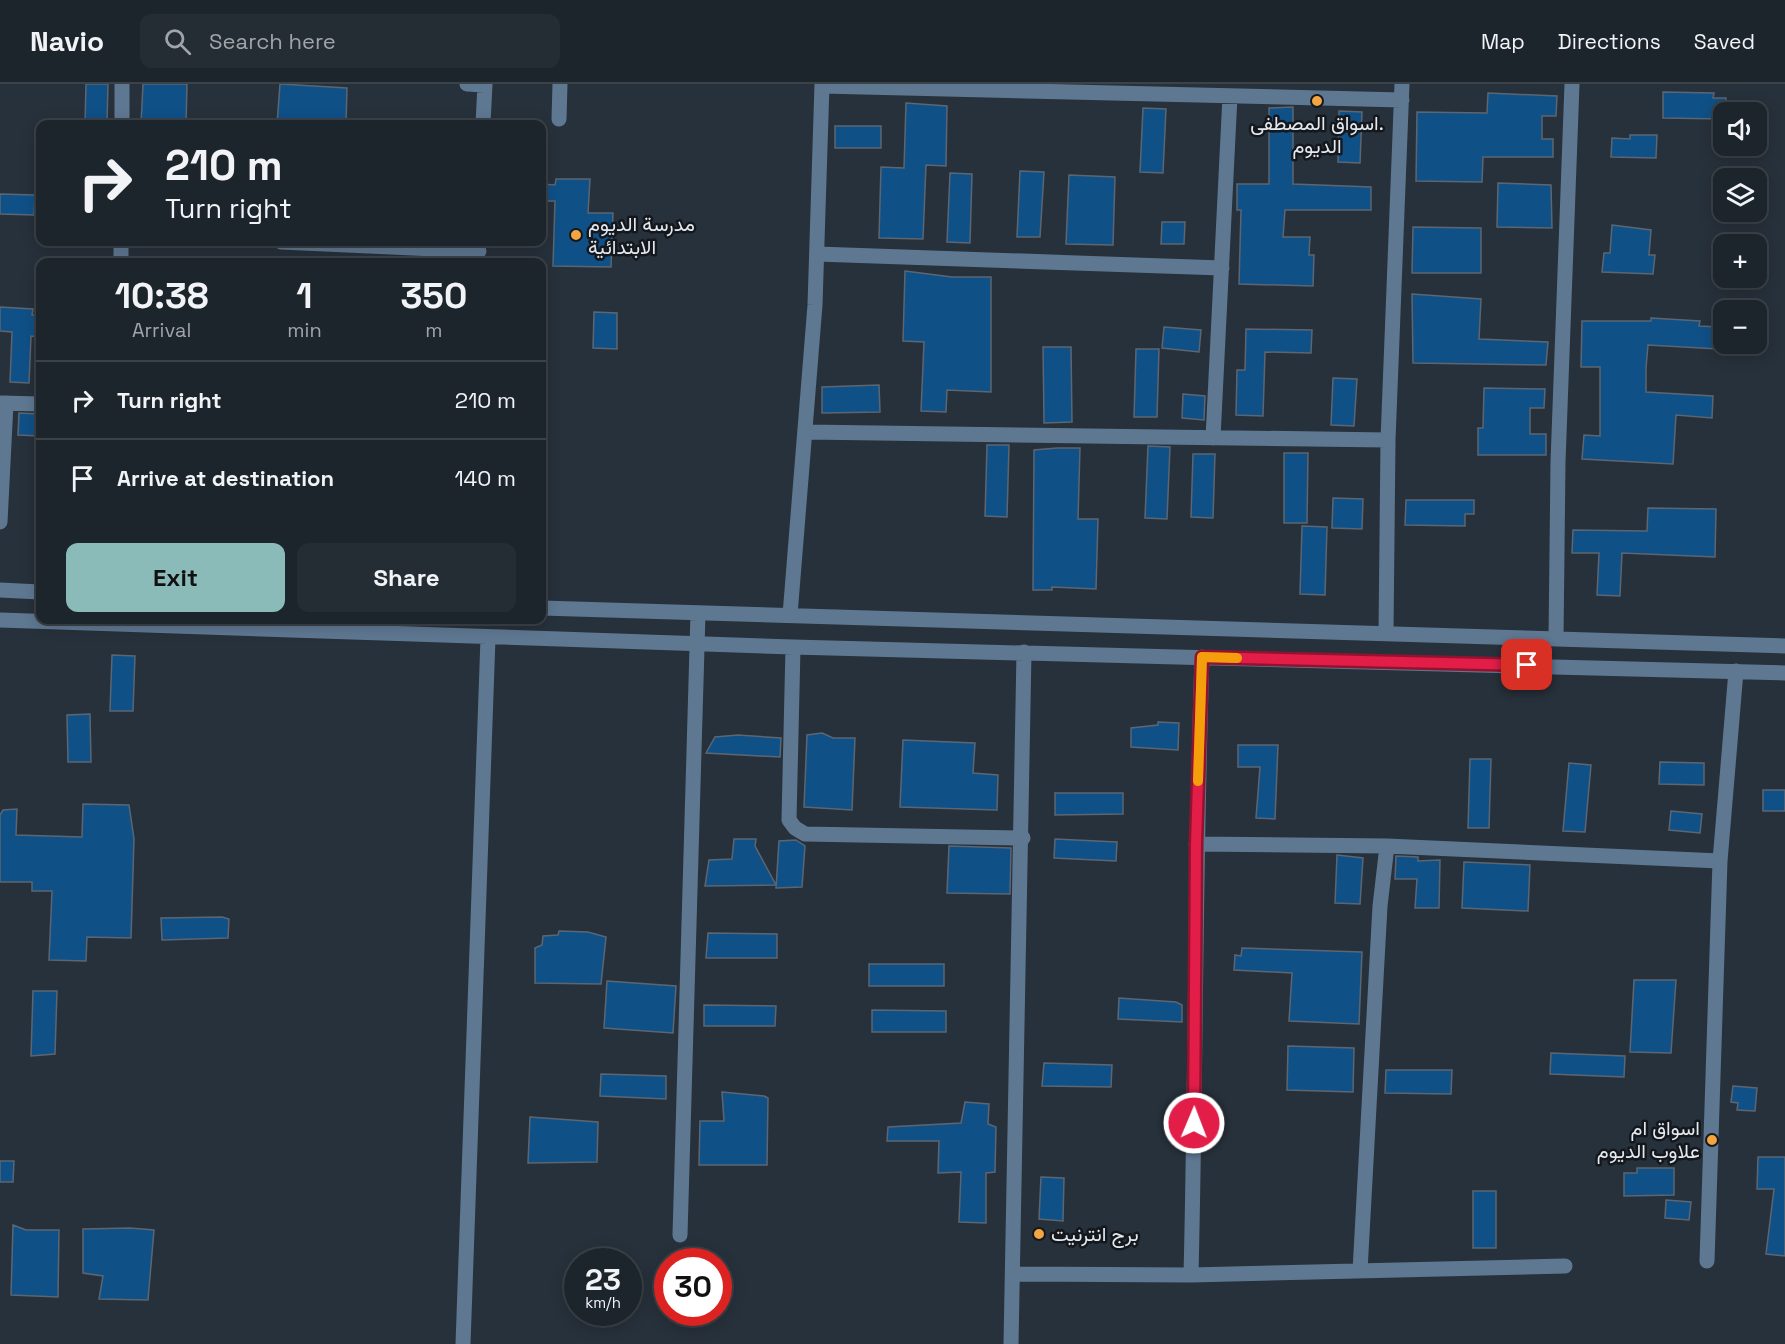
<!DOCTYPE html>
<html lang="en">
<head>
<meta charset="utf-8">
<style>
  :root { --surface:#1d252c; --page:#252d34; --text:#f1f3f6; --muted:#a0a5a9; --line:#3b4248; --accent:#8bbbb9 }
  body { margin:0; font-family:"Space Grotesk",Vazirmatn,sans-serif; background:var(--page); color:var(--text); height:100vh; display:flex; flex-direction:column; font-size:22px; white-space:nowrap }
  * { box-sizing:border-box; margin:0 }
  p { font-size:20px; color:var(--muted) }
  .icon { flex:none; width:33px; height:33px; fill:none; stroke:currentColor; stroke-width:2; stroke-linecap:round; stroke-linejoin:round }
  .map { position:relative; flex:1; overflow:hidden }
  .sheet { position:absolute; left:36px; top:174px; width:510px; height:366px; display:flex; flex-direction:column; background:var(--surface); border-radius:12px; box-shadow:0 3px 15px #0003,0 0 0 2px var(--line) }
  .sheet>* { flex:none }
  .hud { position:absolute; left:36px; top:36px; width:510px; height:126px; border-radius:12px; box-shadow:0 3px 15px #0003,0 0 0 2px var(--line); background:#1d252c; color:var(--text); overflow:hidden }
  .fabs { position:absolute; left:1713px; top:18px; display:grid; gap:12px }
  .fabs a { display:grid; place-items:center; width:54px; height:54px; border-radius:12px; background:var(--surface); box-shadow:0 3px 15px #0003,0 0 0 2px var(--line); font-size:30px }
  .speed { position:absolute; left:564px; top:1164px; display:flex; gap:12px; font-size:30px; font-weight:700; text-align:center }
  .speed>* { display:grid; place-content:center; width:78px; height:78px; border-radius:50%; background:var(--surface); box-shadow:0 3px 15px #0003,0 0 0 2px var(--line); line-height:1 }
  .speed small { font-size:15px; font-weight:400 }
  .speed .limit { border:9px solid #d22; background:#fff; color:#111 }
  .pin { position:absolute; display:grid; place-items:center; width:51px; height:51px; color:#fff; margin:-26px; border-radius:12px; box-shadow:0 3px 9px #0006 }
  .me { position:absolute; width:66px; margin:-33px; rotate:1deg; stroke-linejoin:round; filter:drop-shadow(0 0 4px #0008) }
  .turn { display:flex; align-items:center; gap:21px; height:126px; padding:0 30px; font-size:27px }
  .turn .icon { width:78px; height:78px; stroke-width:2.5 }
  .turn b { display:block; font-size:42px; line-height:51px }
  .eta { display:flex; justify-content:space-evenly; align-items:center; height:102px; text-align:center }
  .eta b { font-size:36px; font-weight:800; line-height:42px }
  .cta { display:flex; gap:12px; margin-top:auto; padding:12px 30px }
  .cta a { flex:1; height:69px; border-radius:12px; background:var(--accent); color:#111; font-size:24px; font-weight:800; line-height:69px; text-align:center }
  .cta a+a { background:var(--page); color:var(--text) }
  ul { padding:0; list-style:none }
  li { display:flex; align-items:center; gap:18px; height:78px; padding:0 30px; border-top:2px solid var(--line) }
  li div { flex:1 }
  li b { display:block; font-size:22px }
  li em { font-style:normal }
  header { display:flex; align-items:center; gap:36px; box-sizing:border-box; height:84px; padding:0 30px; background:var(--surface); border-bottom:2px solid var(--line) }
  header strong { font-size:28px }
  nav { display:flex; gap:33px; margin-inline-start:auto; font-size:21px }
  .search { width:420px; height:54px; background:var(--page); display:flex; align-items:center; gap:15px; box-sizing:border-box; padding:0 21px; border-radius:12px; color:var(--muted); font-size:22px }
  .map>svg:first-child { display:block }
  .building { fill:#0f5087; stroke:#5c6672; stroke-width:1.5 }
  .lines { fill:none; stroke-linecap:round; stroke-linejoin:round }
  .minor { stroke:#5f7892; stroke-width:15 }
  .route-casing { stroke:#92132f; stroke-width:15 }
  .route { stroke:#e11d48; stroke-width:10 }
  .slow { stroke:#f59e0b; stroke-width:10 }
  .poi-dot { fill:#f2a541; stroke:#14181d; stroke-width:2 }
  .labels { text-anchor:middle; stroke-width:5; stroke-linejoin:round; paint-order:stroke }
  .poi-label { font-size:20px; fill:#e3e9f0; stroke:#14181d; text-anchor:start }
</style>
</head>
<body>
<header>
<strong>Navio</strong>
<div class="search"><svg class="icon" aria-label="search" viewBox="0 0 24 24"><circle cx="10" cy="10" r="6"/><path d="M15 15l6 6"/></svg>Search here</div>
<nav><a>Map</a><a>Directions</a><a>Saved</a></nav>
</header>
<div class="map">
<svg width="1785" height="1260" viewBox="0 0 1785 1260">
  <rect width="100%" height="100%" fill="#27313b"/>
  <path class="building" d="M 86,0 L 108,0 L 107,40 L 85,40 Z
    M 143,0 L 187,0 L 186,40 L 141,40 Z
    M 280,0 L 347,4 L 346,40 L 277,40 Z
    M 1663,8 L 1714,9 L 1713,14 L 1726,14 L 1724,35 L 1663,34 Z
    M 1488,9 L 1557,12 L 1556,32 L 1542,32 L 1542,55 L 1553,55 L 1553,73 L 1483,73 L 1482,98 L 1416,97 L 1417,28 L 1487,29 Z
    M 906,19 L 947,22 L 946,82 L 926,81 L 923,155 L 879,154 L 881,83 L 904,84 Z
    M 1293,23 L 1293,100 L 1371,103 L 1371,126 L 1285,126 L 1283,153 L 1310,153 L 1309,171 L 1314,171 L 1313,202 L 1239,200 L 1241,126 L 1237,126 L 1237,100 L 1269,100 L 1269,24 Z
    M 1143,24 L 1166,25 L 1163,89 L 1140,88 Z
    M 1339,27 L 1362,28 L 1360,79 L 1338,78 Z
    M 835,42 L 881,42 L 881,64 L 835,64 Z
    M 1630,51 L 1657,51 L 1656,74 L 1611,73 L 1612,54 L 1630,55 Z
    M 1020,87 L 1044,88 L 1040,153 L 1017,153 Z
    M 950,89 L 972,90 L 970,159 L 947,158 Z
    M 1069,91 L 1115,93 L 1113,161 L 1066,160 Z
    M 556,95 L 590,95 L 588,129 L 613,129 L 611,183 L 553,182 L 555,117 L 542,117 L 542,100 L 555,101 Z
    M 1498,99 L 1551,101 L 1552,144 L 1497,143 Z
    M 0,110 L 35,111 L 34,131 L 0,130 Z
    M 1162,138 L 1185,138 L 1184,160 L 1161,160 Z
    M 1612,141 L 1651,146 L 1649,171 L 1655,171 L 1653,190 L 1602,188 L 1604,169 L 1610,169 Z
    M 1413,143 L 1481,144 L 1481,189 L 1412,189 Z
    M 905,187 L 952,193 L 991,193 L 991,308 L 947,306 L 946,328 L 921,327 L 924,258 L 903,257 Z
    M 1412,210 L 1481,215 L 1479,255 L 1548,258 L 1546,281 L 1413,279 Z
    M 0,223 L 33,225 L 32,231 L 40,231 L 40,253 L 31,252 L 29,299 L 10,298 L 12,248 L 0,247 Z
    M 594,228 L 617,229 L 617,265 L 593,264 Z
    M 1651,234 L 1700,237 L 1699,242 L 1719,243 L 1718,265 L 1648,261 L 1646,284 L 1646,308 L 1713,312 L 1712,334 L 1676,331 L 1673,380 L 1582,375 L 1584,351 L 1600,352 L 1600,283 L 1581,283 L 1582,237 L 1651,237 Z
    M 1164,243 L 1201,246 L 1199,268 L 1162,264 Z
    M 1246,245 L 1312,246 L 1311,269 L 1265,268 L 1263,332 L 1236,331 L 1237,286 L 1245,286 Z
    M 1043,263 L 1071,263 L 1072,338 L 1044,339 Z
    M 1136,265 L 1159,265 L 1157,333 L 1134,333 Z
    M 1333,294 L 1357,295 L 1354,342 L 1331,341 Z
    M 879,301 L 880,328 L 822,329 L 822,303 Z
    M 1484,304 L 1545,305 L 1544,324 L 1530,324 L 1530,350 L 1546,350 L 1546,371 L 1478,371 L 1478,344 L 1483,344 Z
    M 1183,310 L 1205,312 L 1204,336 L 1182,334 Z
    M 19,329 L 40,330 L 40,352 L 18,351 Z
    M 987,361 L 1009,361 L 1007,433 L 985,432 Z
    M 1148,362 L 1170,363 L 1167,435 L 1145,434 Z
    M 1057,364 L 1080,364 L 1078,435 L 1098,435 L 1096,505 L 1052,503 L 1052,506 L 1033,506 L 1034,366 Z
    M 1284,369 L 1308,369 L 1307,439 L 1284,439 Z
    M 1193,370 L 1215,370 L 1213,434 L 1191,433 Z
    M 1333,414 L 1363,415 L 1362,445 L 1332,444 Z
    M 1406,416 L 1474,416 L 1474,430 L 1465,430 L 1465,442 L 1405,441 Z
    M 1648,424 L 1716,425 L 1715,473 L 1622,469 L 1620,512 L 1597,511 L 1599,469 L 1572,469 L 1573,446 L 1647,447 Z
    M 1302,442 L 1327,443 L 1325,511 L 1300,510 Z
    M 112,571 L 135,572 L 133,627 L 110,627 Z
    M 90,630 L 91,678 L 68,678 L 67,631 Z
    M 1158,638 L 1179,639 L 1178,666 L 1131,663 L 1131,644 L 1158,641 Z
    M 822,649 L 833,654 L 855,654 L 852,726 L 804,723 L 807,651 Z
    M 738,651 L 781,654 L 780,673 L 706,669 L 715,653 Z
    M 903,656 L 975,659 L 973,689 L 998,691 L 997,726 L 900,723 Z
    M 1238,661 L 1278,661 L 1275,735 L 1256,734 L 1260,683 L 1238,683 Z
    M 1470,675 L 1491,675 L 1489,744 L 1468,744 Z
    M 1660,678 L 1704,679 L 1704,701 L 1659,700 Z
    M 1569,679 L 1591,681 L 1585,748 L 1563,747 Z
    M 1763,706 L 1785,706 L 1785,727 L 1763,727 Z
    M 1055,709 L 1123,709 L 1123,730 L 1055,731 Z
    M 83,720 L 129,721 L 134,755 L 131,854 L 87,853 L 86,877 L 49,876 L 52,807 L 32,807 L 32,798 L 0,798 L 0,731 L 3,726 L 17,725 L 16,751 L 82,753 Z
    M 1671,727 L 1702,730 L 1700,749 L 1669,746 Z
    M 734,755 L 756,755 L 755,762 L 776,801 L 705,802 L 709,776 L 732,775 Z
    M 1055,755 L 1117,758 L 1116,777 L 1054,774 Z
    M 796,756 L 805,762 L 802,803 L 776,804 L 779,757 Z
    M 949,762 L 1011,764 L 1010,810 L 947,809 Z
    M 1337,771 L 1363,774 L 1360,820 L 1335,819 Z
    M 1396,772 L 1418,773 L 1418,777 L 1440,776 L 1439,824 L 1415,824 L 1417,795 L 1395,795 Z
    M 1464,778 L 1530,781 L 1528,827 L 1462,824 Z
    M 222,833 L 229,835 L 228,854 L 162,856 L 161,834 Z
    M 559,847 L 588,848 L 606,853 L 601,900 L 535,899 L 535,864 L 542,861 L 543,852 L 558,851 Z
    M 708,849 L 777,850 L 777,874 L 706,874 Z
    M 1242,864 L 1362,868 L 1359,940 L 1289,937 L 1292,889 L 1234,886 L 1235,871 L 1241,872 Z
    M 869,880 L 944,880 L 944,902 L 869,902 Z
    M 1634,896 L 1676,896 L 1671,969 L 1630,968 Z
    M 607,897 L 676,902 L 673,949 L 604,944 Z
    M 33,907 L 57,907 L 55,970 L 31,972 Z
    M 1119,914 L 1176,918 L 1182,921 L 1182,938 L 1118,935 Z
    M 704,921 L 776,922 L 775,942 L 704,942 Z
    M 872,926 L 946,927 L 946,948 L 872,948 Z
    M 1288,962 L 1354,964 L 1353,1008 L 1287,1006 Z
    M 1551,969 L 1625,972 L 1624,993 L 1550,990 Z
    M 1044,979 L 1112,981 L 1111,1003 L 1042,1002 Z
    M 1386,986 L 1452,986 L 1451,1010 L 1385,1009 Z
    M 601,990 L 666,992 L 666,1015 L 600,1012 Z
    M 1733,1002 L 1757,1004 L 1755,1027 L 1737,1026 L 1738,1019 L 1731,1018 Z
    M 722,1008 L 764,1012 L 768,1014 L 767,1081 L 699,1081 L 700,1037 L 724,1037 Z
    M 965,1018 L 989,1020 L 988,1040 L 996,1043 L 995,1088 L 986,1089 L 986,1139 L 959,1138 L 961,1088 L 938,1089 L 939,1057 L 887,1057 L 888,1043 L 961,1039 Z
    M 530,1033 L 598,1038 L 597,1078 L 528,1079 Z
    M 1758,1073 L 1785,1073 L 1785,1172 L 1766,1170 L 1774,1105 L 1757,1105 Z
    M 0,1077 L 14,1077 L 13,1098 L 0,1098 Z
    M 1637,1084 L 1674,1084 L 1674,1111 L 1624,1112 L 1624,1089 L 1637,1089 Z
    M 1041,1093 L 1064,1094 L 1063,1137 L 1039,1135 Z
    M 1473,1107 L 1496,1107 L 1496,1164 L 1473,1164 Z
    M 1666,1116 L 1691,1118 L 1689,1136 L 1665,1134 Z
    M 13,1141 L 26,1146 L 59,1146 L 58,1213 L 11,1211 Z
    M 130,1144 L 154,1146 L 148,1216 L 99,1215 L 103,1192 L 83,1189 L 83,1145 Z"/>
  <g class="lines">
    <path class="minor" d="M 467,0 L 485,1
      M 822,2 L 1402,16
      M 559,35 L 560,0
      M 122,40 L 122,0
      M 483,40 L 485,0
      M 281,158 L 479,167
      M 817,170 L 1222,184
      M 121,178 L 121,158
      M 0,319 L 40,320
      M 807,348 L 1388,356
      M 1213,354 L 1230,12
      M 0,438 L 6,319
      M 0,506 L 40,508
      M 542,524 L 1785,562
      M 790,531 L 815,221 L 822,0
      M 0,536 L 793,563 L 1785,589
      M 1386,549 L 1388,356 L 1402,0
      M 1556,555 L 1558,378 L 1572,0
      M 793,563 L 789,736 L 795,744 L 805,750 L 1023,754
      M 1196,760 L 1387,762 L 1380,822 L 1360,1187
      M 1387,762 L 1720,777 L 1707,1177
      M 1720,777 L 1736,587
      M 680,1151 L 698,529
      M 1014,1190 L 1191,1191 C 1196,985 1195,779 1202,573
      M 1191,1191 L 1565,1182
      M 463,1260 L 488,554
      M 1011,1260 L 1024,568"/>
  </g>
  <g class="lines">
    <g class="route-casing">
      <path id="route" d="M 1194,1039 L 1196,760 L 1202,573 L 1527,581"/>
    </g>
    <use href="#route" class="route"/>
    <path class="slow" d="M 1198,697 L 1202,573 L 1237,574"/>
  </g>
  <g class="poi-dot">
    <circle cx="1317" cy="17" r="6"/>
    <circle cx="576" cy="151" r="6"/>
    <circle cx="1712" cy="1056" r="6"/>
    <circle cx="1039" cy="1150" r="6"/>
  </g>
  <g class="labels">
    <g class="poi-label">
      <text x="1317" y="46" text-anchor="middle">اسواق المصطفى.<tspan x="1317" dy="23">الديوم</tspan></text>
      <text x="588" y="147">مدرسة الديوم<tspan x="588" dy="23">الابتدائية</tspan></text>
      <text x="1700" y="1051" text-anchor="end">اسواق ام<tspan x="1700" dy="23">علاوب الديوم</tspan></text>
      <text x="1051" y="1157">برج انترنيت</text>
    </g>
  </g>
</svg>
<div class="fabs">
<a><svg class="icon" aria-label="sound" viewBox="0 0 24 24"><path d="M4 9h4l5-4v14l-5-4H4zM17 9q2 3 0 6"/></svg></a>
<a><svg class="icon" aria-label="layers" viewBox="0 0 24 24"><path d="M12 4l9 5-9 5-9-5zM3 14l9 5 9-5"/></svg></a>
<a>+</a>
<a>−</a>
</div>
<div class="speed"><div>23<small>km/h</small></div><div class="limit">30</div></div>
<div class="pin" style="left:1527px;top:581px;background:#d93025"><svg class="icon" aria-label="arrive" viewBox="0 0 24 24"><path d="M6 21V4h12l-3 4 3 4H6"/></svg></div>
<svg class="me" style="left:1194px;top:1039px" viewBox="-20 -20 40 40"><circle r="17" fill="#e11d48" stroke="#fff" stroke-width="3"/><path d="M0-11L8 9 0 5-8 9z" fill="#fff"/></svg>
<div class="hud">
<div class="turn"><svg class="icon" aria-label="right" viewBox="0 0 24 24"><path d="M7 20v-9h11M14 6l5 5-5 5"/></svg><div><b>210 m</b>Turn right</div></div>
</div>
<section class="sheet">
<div class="eta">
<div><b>10:38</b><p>Arrival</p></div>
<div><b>1</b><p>min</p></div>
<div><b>350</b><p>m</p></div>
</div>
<ul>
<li><svg class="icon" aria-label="right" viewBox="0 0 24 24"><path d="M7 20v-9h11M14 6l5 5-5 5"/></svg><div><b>Turn right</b></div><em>210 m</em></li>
<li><svg class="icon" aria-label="arrive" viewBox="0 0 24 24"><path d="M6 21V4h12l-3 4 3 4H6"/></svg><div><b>Arrive at destination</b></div><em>140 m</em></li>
</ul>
<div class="cta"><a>Exit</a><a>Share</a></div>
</section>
</div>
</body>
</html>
